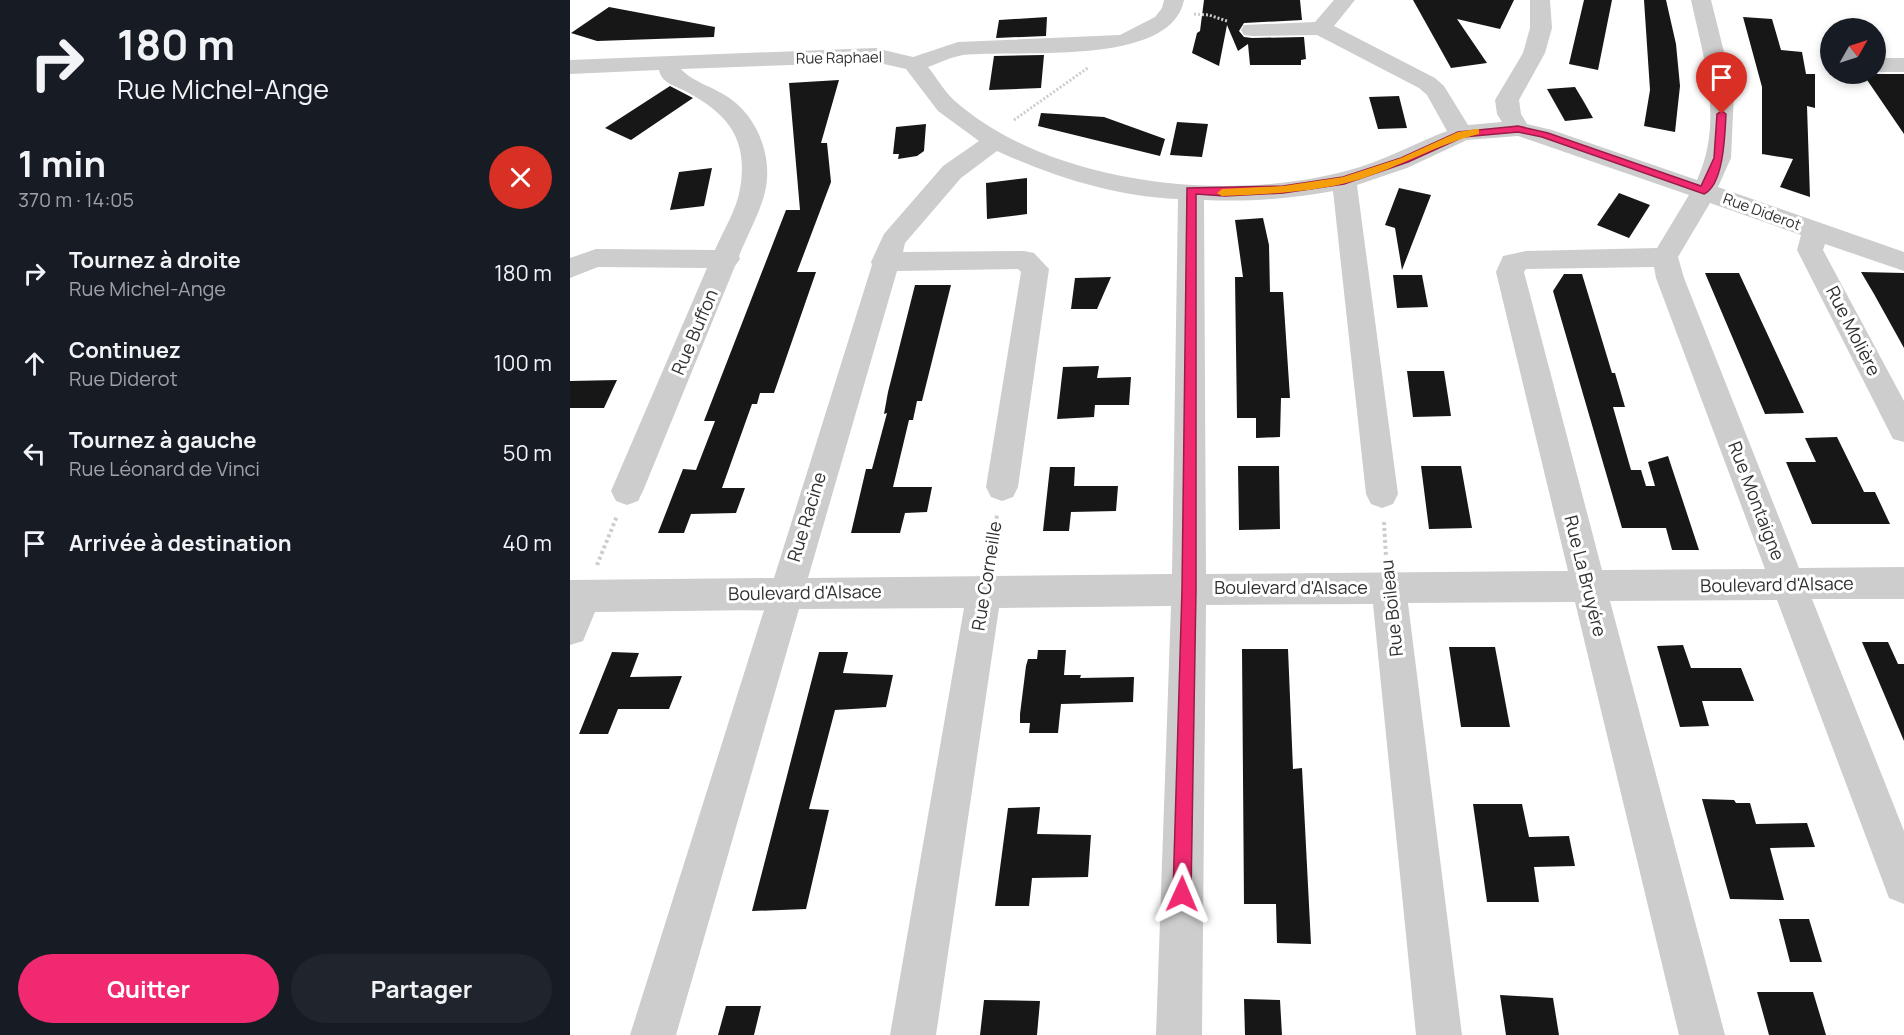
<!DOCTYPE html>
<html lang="fr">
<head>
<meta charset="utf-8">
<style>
  :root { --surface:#171b24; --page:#20242c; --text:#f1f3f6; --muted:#9ea1a6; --accent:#f02970 }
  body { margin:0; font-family:Manrope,sans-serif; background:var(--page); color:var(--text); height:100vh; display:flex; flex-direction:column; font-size:22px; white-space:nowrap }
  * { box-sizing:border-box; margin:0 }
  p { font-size:20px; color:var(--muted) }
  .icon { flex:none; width:33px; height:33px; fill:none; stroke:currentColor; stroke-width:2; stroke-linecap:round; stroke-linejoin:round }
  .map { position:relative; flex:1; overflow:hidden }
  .sheet { display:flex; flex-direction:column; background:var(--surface); width:570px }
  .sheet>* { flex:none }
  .top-card { background:#171b24; color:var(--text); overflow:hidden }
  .needle { width:39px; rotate:51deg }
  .controls { position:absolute; left:1250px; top:18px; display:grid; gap:12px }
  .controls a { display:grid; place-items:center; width:66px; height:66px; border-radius:50%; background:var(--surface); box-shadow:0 3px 9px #0003; font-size:30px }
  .pin { position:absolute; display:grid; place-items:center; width:51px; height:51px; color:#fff; margin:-62px -26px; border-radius:50% 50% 50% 0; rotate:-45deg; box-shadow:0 0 6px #0007 }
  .pin .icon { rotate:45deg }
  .me { position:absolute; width:66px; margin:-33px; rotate:1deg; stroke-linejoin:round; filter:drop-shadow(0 0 4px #0008) }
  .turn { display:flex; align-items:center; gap:21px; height:126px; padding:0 18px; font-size:27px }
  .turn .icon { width:78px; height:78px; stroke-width:2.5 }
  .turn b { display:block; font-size:42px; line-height:51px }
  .round { display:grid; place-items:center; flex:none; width:63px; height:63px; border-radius:32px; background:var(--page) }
  .head { display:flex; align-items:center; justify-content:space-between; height:102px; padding:0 18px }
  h1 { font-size:36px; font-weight:700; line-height:45px }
  .primary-button { display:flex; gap:12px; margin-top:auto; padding:12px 18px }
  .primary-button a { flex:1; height:69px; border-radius:36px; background:var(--accent); color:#fff; font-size:24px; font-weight:700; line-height:69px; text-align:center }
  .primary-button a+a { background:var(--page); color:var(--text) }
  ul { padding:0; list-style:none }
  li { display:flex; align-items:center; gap:18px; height:90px; padding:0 18px }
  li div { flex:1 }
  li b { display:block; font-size:22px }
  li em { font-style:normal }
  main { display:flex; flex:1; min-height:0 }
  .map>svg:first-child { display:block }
  .building { fill:#171717 }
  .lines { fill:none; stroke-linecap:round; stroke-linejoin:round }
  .path-far1 { stroke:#cdcdcd; stroke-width:3; stroke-dasharray:2 2; stroke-linecap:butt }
  .path { stroke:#cdcdcd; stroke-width:4; stroke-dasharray:3 3; stroke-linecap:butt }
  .minor { fill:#cdcdcd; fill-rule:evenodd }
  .route { fill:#f02970; stroke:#9c1b49; stroke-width:1.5 }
  .slow { fill:#f59e0b }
  .labels { text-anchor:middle; stroke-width:6; stroke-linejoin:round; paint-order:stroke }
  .far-street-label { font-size:15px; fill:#303030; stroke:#fff }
  .street-label { font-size:18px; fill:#303030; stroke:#fff }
</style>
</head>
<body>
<main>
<section class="sheet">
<div class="top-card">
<div class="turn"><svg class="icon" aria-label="right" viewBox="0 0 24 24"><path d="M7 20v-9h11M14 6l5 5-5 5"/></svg><div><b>180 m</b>Rue Michel-Ange</div></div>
</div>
<div class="head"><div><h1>1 min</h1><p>370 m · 14:05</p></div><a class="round" style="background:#d93025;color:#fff"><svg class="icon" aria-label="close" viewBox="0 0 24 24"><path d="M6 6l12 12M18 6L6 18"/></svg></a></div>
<ul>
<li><svg class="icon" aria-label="right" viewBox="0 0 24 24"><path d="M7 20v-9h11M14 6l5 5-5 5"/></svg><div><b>Tournez à droite</b><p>Rue Michel-Ange</p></div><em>180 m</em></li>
<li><svg class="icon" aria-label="ahead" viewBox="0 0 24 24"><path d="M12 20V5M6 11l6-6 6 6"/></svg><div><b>Continuez</b><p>Rue Diderot</p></div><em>100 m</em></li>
<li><svg class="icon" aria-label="left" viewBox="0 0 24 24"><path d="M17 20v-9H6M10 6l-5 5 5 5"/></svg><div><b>Tournez à gauche</b><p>Rue Léonard de Vinci</p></div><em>50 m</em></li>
<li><svg class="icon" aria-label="arrive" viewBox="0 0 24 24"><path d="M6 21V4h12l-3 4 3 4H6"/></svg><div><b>Arrivée à destination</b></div><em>40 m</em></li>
</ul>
<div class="primary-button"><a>Quitter</a><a>Partager</a></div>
</section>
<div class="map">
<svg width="1334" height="1035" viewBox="0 0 1334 1035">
  <rect width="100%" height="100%" fill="#fff"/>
  <path class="building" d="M 634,0 L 730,0 L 732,20 L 674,23 L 669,31 L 674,37 L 682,38 L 734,37 L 736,59 L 731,60 L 731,65 L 680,65 L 678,44 L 668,51 L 657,25 L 649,66 L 622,53 L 627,33 L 630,31 Z
    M 843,0 L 944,0 L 930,29 L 887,19 L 917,63 L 881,68 Z
    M 1014,0 L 1042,0 L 1028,70 L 999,64 Z
    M 1074,0 L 1096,0 L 1106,44 L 1110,86 L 1105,132 L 1074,126 L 1080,90 Z
    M 39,7 L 145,27 L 144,37 L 27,41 L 1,33 Z
    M 477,17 L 476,36 L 426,38 L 429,20 Z
    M 1173,17 L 1202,19 L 1211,50 L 1232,52 L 1236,74 L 1245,74 L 1245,108 L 1237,106 L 1240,197 L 1210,187 L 1223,159 L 1192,154 L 1192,87 Z
    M 474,55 L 471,88 L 419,90 L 424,56 Z
    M 1293,74 L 1334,74 L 1334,134 Z
    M 269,80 L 251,143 L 257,143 L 261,182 L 227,272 L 246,272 L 204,393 L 190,393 L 187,404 L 182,404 L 152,488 L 175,488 L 166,513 L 121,514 L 114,533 L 88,533 L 113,469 L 126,470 L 145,421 L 134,421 L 216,210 L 230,210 L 219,83 Z
    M 100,86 L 123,98 L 61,140 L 35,128 Z
    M 1005,87 L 1014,102 L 1023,118 L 995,121 L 977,89 Z
    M 829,96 L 837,128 L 808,129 L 799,97 Z
    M 471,113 L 534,117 L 595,139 L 590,156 L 468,126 Z
    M 607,122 L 638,124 L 632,157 L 600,155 Z
    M 356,124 L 354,151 L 347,156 L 328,159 L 329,154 L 323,154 L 326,127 Z
    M 142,168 L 134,206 L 100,210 L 109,172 Z
    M 457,178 L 457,214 L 417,219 L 416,183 Z
    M 829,188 L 861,195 L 832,270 L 825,228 L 815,225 Z
    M 1049,193 L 1080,205 L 1059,238 L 1027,225 Z
    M 693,218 L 699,245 L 700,292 L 713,292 L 720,398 L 711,398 L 710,437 L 686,438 L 686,418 L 667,418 L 665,277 L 673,277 L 665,220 Z
    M 1291,272 L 1334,273 L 1334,348 L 1304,294 Z
    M 1135,273 L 1169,273 L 1234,413 L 1195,414 Z
    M 994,274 L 1012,274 L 1042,373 L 1045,373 L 1055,407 L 1043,407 L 1061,470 L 1071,470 L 1076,486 L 1085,486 L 1078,462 L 1098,456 L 1129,550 L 1102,550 L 1096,528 L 1052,528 L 983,291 Z
    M 823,275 L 852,275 L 858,307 L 827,308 Z
    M 541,277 L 527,309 L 501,309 L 505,278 Z
    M 345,285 L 381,285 L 352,401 L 347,401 L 343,420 L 339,420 L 323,487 L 362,487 L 357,512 L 335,513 L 330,533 L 281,533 L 296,469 L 302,469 L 317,413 L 314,414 L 318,392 Z
    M 529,366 L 527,378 L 561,377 L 559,405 L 525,405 L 524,417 L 487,419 L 493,367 Z
    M 837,371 L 874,371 L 881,416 L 843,417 Z
    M 47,380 L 34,408 L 0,408 L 0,381 Z
    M 1267,437 L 1294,492 L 1305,492 L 1320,524 L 1242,524 L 1216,462 L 1246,462 L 1235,438 Z
    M 668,466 L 709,466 L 710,529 L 669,530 Z
    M 851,466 L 891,466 L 902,528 L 859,529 Z
    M 480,467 L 505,467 L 504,486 L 548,486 L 546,511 L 501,512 L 499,531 L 473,531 Z
    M 1292,642 L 1318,642 L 1328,664 L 1334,664 L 1334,741 Z
    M 1113,645 L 1121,668 L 1171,668 L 1184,701 L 1132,701 L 1139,726 L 1110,727 L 1087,646 Z
    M 879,647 L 925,647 L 940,727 L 891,727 Z
    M 672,649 L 718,649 L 723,769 L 732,768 L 741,944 L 707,943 L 706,904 L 674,904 Z
    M 468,650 L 496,650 L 494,675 L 511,675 L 510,678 L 564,677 L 563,702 L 491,704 L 488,733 L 459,733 L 460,723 L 450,723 L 450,714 L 456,666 L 458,659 L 467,659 Z
    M 42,652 L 69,653 L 60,677 L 112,676 L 99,709 L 48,709 L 38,734 L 9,734 Z
    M 249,652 L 278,652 L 273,673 L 323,675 L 316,707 L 265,710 L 239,809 L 259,810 L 236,909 L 182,911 Z
    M 1132,799 L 1164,800 L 1166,803 L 1180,803 L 1186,824 L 1237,823 L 1245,847 L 1200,848 L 1214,900 L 1160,899 Z
    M 903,804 L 952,804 L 959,837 L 999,836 L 1005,866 L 964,867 L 969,902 L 917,902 Z
    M 470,807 L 467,834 L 521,835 L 518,877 L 462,878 L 459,906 L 425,906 L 438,808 Z
    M 1209,919 L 1239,919 L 1252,962 L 1220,962 Z
    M 1187,992 L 1243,992 L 1256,1035 L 1199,1035 Z
    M 930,995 L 983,998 L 989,1035 L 936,1035 Z
    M 674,999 L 710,1000 L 712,1035 L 675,1035 Z
    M 414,1000 L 470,1001 L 467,1035 L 410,1035 Z
    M 156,1006 L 191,1006 L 184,1035 L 148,1035 Z"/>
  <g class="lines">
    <path class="path-far1" d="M 624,14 L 639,15 L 657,21
      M 444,120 L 519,67"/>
    <path class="path" d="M 814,522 L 816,557
      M 419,560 L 427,515
      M 27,565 L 47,516"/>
    <path class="minor" d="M 594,0 L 614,0 C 601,68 446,49 393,55 C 381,57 369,63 358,67 C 367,78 375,93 386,102 C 482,185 657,203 776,171 C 812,162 843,144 877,131 L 857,95 L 849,88 L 747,35 L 682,36 L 674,35 L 671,30 L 674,25 L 745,22 L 764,0 L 785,0 L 764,26 L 865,78 L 874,86 L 898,125 L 932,122 L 927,114 L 925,100 L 953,53 L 960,28 L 960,0 L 980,0 L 982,28 L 975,53 L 949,100 L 951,114 L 957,124 L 982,130 L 1127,180 C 1154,121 1134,60 1121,0 L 1141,0 L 1164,92 L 1161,158 L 1148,187 L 1334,252 L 1334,271 L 1255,244 L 1253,250 L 1334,401 L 1334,442 L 1323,439 L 1227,250 L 1231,235 L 1140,203 L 1108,257 L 1114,278 L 1229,568 L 1334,567 L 1334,599 L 1242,599 L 1334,831 L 1334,904 L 1319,898 L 1207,600 L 1040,601 L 1155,1035 L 1109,1035 L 1005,602 L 838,603 L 892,1035 L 846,1035 L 803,604 L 636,605 L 632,1035 L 586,1035 L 601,606 L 429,608 L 366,1035 L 320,1035 L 394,608 L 229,609 L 106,1035 L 60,1035 L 194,610 L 25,612 L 13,641 L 0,645 L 0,580 L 204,578 L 302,265 L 301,262 L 314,234 L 373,166 L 409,141 L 368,111 L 336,69 L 305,62 L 111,69 C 122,82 147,88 162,100 C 189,120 203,159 195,192 C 190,213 177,236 169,256 L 170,259 L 165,266 L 73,491 L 68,501 L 57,505 L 46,501 L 41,491 L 137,268 L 28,267 L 0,278 L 0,258 L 26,249 L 145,250 C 153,231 167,209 170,189 C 179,137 156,112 113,90 C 103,85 91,82 89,70 L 0,74 L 0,60 L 305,48 L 343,57 L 388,42 L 550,35 L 585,17 L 592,8 ZM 948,136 L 1119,195 L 1087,248 L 956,251 L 933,256 L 926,272 L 998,571 L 636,574 L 634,200 C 678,202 720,199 763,191 L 796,494 L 801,504 L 812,508 L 823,504 L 828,494 L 787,185 L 837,168 L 897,140 ZM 427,151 C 484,177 546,197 608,199 L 602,574 L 238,578 L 327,271 L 448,269 L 451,272 L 416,487 L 421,497 L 432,501 L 443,497 L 448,487 L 479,269 L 464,253 L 454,251 L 333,252 L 335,243 L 391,178 ZM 1084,267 L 1086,278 L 1195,569 L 1032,570 L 954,272 L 956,269 Z
      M 1305,58 L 1334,58 L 1334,72 L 1305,72 Z"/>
  </g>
  <path class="route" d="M 1152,111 L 1156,114 C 1155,133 1154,185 1134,194 L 972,137 L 948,132 L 893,137 L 838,162 L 774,184 L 713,193 L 655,196 L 626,194 L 626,589 L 621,894 L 618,900 L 612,903 L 606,900 L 603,894 L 612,589 L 617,188 L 713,186 L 773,177 L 831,158 L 888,132 L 948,126 L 978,133 L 1131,186 L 1144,158 L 1147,114 Z"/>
  <path class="slow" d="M 906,129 L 909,129 L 909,134 C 863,145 822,172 776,183 C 736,193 693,194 652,196 L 647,193 L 652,189 L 713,186 L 773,177 L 831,158 L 888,132 Z"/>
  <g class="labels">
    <g class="far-street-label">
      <text transform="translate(269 58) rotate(-1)" y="5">Rue Raphael</text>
      <text transform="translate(1192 212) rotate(20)" y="5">Rue Diderot</text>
    </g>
    <g class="street-label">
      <text transform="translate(1283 331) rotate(63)" y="6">Rue Molière</text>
      <text transform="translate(125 332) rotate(-67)" y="6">Rue Buffon</text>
      <text transform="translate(1186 501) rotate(69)" y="6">Rue Montaigne</text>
      <text transform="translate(237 517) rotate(-73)" y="6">Rue Racine</text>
      <text transform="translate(417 576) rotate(-81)" y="6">Rue Corneille</text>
      <text transform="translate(1015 576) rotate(76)" y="6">Rue La Bruyére</text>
      <text transform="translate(1207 585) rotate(-1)" y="6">Boulevard d'Alsace</text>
      <text x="721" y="594">Boulevard d'Alsace</text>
      <text transform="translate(235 593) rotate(-1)" y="6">Boulevard d'Alsace</text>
      <text transform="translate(822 608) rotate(-96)" y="6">Rue Boileau</text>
    </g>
  </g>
</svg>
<div class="controls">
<a><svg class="needle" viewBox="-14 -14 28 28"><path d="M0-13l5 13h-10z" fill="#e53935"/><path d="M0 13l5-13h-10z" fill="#9ea1a6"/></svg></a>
</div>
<div class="pin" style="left:1152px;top:114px;background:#d93025"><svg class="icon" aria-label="arrive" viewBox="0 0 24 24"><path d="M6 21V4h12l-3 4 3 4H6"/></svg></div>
<svg class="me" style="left:612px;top:894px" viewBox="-20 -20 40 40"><path d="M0-17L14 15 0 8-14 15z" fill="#f02970" stroke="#fff" stroke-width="4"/></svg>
</div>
</main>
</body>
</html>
